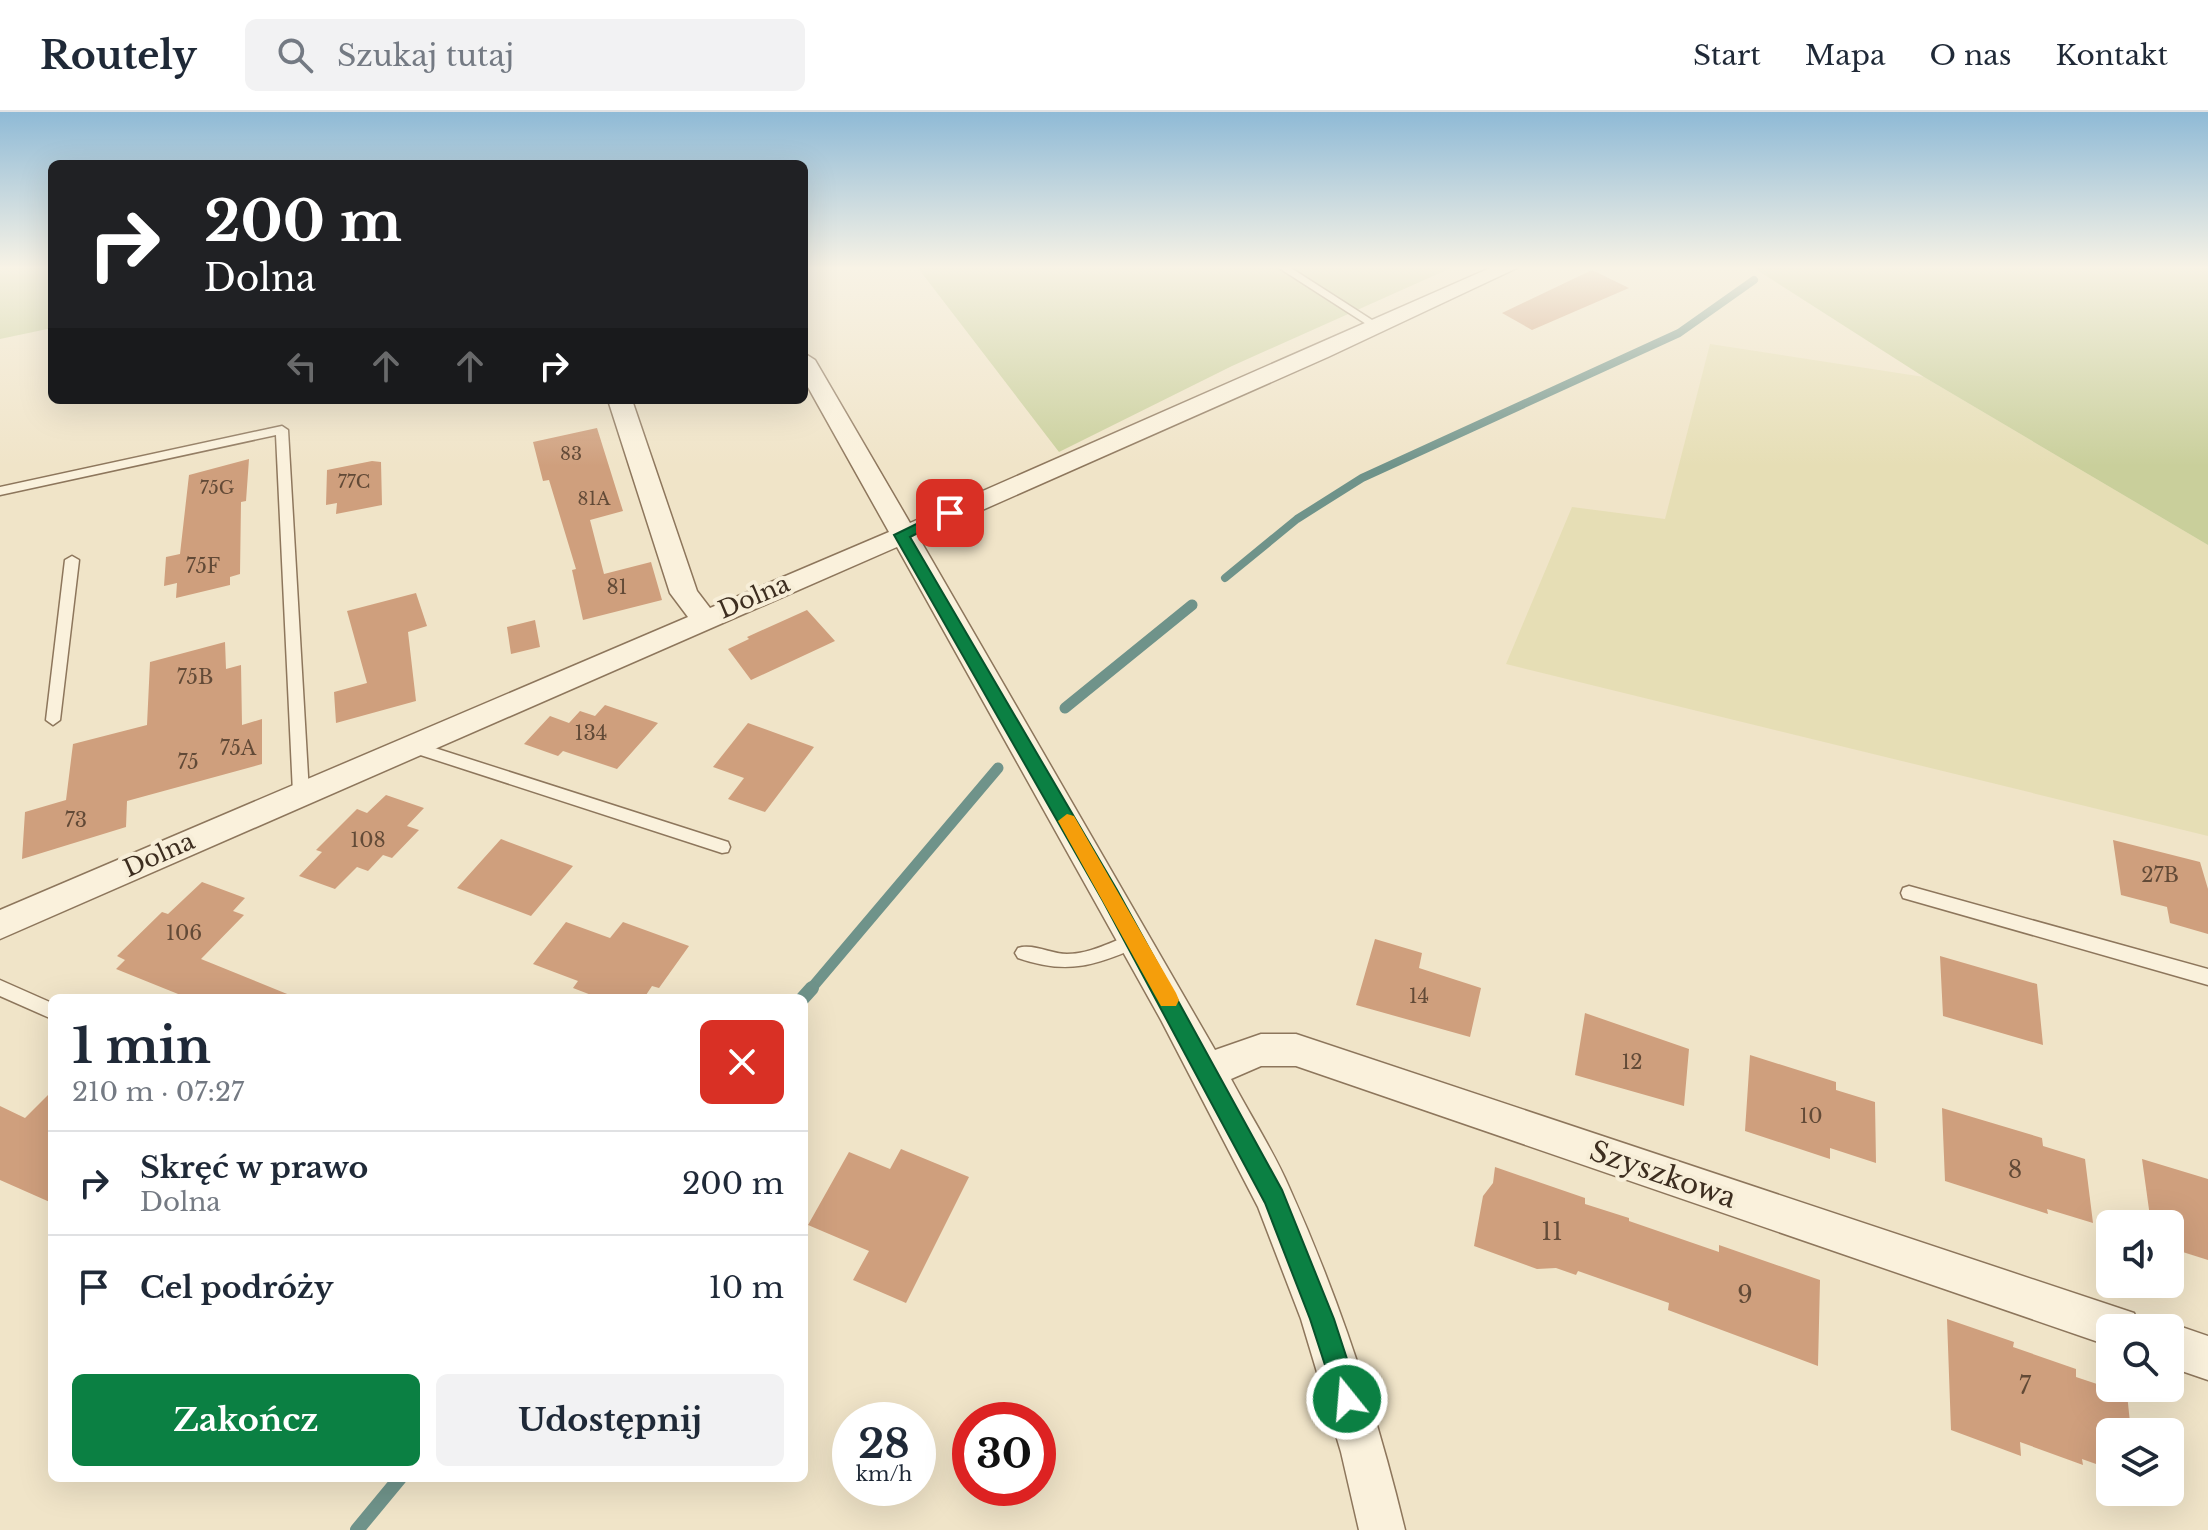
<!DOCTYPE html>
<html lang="pl">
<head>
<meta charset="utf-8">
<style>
  :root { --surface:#fff; --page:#f2f2f3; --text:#1f2937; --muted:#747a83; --line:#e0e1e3; --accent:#0b8043 }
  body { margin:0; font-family:"Libre Baskerville",serif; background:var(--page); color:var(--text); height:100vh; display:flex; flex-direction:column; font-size:30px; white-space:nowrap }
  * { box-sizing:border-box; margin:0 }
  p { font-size:26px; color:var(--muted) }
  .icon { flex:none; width:44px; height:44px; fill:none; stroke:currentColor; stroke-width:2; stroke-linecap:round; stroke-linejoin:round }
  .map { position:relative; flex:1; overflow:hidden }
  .details { position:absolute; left:48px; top:882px; width:760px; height:488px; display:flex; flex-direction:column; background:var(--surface); border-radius:12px; box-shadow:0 8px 32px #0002 }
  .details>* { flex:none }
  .top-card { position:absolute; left:48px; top:48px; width:760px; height:244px; border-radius:12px; box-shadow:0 8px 32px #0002; background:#202124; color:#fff; overflow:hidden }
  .controls { position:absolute; left:2096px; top:1098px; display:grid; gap:16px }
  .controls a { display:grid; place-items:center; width:88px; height:88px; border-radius:12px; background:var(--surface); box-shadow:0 8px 32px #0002; font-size:40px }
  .speed { position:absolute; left:832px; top:1290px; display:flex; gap:16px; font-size:40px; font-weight:700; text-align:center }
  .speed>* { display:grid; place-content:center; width:104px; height:104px; border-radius:50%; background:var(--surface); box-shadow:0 8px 32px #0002; line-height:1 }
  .speed small { font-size:20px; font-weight:400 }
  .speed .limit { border:12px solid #d22; background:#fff; color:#111 }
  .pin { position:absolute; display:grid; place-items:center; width:68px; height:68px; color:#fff; margin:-34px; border-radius:16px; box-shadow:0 4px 12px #0006 }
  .me { position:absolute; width:88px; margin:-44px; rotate:343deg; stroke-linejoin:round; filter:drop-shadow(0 0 6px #0008) }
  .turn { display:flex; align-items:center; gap:28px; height:168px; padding:0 24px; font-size:36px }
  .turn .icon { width:104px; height:104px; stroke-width:2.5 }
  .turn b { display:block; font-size:56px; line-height:68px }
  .lanes { display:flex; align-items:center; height:76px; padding:0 24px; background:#0003; justify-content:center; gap:40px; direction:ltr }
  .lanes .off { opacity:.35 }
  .round { display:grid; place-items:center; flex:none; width:84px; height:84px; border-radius:12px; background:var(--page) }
  .summary { display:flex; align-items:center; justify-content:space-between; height:136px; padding:0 24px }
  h1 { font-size:48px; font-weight:700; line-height:60px }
  .cta { display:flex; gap:16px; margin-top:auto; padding:16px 24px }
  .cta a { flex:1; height:92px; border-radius:12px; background:var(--accent); color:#fff; font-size:32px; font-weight:700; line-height:92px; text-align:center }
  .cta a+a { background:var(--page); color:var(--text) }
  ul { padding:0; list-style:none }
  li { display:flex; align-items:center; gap:24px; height:104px; padding:0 24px; border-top:2px solid var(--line) }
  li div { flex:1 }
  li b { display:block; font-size:30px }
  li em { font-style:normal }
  header { display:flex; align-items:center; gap:48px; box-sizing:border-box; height:112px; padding:0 40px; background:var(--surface); border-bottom:2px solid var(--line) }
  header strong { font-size:38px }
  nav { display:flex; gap:44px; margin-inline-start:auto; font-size:28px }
  .search { width:560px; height:72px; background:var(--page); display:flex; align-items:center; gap:20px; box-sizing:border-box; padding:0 28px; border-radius:12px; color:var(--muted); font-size:30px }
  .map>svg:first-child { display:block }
  .farmland { fill:#e6deb5 }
  .green { fill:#c9cf9b }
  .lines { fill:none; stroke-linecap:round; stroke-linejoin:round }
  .stream-far2 { stroke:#6f938a; stroke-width:8 }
  .stream-far1 { stroke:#6f938a; stroke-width:11 }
  .stream { stroke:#6f938a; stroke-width:14 }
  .building { fill:#cf9f7d }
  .service-casing { stroke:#8d765c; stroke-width:3 }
  .minor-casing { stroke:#8d765c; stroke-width:3 }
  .service { fill:#faf1dc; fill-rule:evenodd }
  .minor { fill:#faf1dc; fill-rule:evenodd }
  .route { fill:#0b8043; stroke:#07532c; stroke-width:2 }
  .slow { fill:#f59e0b }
  .labels { text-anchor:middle; stroke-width:8; stroke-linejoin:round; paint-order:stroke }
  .far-number-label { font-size:18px; fill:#624a37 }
  .number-label { font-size:20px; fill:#624a37 }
  .street-label { font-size:24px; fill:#3d2e20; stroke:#f7eed8 }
  .near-number-label { font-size:24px; fill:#624a37 }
  .near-street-label { font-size:28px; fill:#3d2e20; stroke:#f7eed8 }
</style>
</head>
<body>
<header>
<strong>Routely</strong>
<div class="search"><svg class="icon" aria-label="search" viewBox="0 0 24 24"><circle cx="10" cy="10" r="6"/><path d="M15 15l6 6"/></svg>Szukaj tutaj</div>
<nav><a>Start</a><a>Mapa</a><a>O nas</a><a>Kontakt</a></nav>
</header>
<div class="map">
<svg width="2208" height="1418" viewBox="0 0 2208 1418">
  <rect width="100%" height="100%" fill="#f0e4c8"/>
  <path class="farmland" d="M 1710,232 L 1924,265 L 2208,433 L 2208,724 L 1506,552 L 1572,395 L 1665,407 Z"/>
  <path class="green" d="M 0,156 L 52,156 L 52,216 L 0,227 Z
    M 918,156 L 1451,156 L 1232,254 L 1059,340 Z
    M 1754,156 L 2208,156 L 2208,433 L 1924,265 Z"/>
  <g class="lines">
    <path class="stream-far2" d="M 1225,466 L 1297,407 L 1362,366 L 1679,221 L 1754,168"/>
    <path class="stream-far1" d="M 1065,596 L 1192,493
      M 810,878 L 998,656"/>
    <path class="stream" d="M 803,886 L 812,876
      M 357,1418 L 400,1366"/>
  </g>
  <path class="building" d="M 1592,158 L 1629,176 L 1532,218 L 1502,201 Z
    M 597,316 L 623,399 L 590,408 L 604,462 L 651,450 L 662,488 L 583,508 L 572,458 L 576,457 L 549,368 L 543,369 L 533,330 Z
    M 249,347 L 246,389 L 241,390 L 240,462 L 230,465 L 230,473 L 176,486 L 177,471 L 164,474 L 166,445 L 180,442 L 189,363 Z
    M 372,349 L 381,350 L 382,393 L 336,402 L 337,391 L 326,393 L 327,358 Z
    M 416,481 L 427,514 L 408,520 L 416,589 L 336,611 L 334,580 L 367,571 L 347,499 Z
    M 807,498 L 835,529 L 751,568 L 728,537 L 749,527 L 747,525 Z
    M 535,508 L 540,535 L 511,542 L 507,515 Z
    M 225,530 L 226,557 L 241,553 L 242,613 L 262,607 L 262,652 L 127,689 L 126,715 L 22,747 L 25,700 L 66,688 L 73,632 L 147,613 L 150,550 Z
    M 605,593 L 658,611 L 617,657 L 563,639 L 558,644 L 524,632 L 550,604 L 569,611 L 580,599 L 595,604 Z
    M 748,611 L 814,635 L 765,700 L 728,687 L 744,666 L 713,655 Z
    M 386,683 L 424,696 L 407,714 L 419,718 L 392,746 L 383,743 L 368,759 L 357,755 L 335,777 L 299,764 L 322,740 L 316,738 L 357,697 L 367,701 Z
    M 501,727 L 573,754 L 531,804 L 457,776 Z
    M 2113,728 L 2200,750 L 2208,777 L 2208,822 L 2170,811 L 2167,795 L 2121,783 Z
    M 202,770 L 245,786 L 233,799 L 244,803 L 201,847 L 297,886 L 188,886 L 116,857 L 125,848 L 117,844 L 162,800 L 168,802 Z
    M 566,810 L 610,826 L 623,810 L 689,834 L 659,876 L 652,874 L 644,886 L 599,886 L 573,876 L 578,869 L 533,852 Z
    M 1375,827 L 1422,841 L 1419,856 L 1481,876 L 1470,925 L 1356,893 Z
    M 1940,844 L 2037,872 L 2043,933 L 1943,904 Z
    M 1585,901 L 1689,937 L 1684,994 L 1575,963 Z
    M 1750,943 L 1836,970 L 1836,978 L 1875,990 L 1876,1051 L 1830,1036 L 1830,1047 L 1745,1019 Z
    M 52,979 L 52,1091 L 0,1068 L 0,994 L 25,1006 Z
    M 1942,996 L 2042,1026 L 2043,1034 L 2085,1047 L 2093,1111 L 2047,1097 L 2048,1102 L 1945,1069 Z
    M 901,1037 L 969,1065 L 906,1191 L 853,1168 L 869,1139 L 808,1113 L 849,1040 L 890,1057 Z
    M 2142,1047 L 2208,1067 L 2208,1148 L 2170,1136 L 2170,1112 L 2151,1112 Z
    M 1495,1055 L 1585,1086 L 1585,1092 L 1629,1106 L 1629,1109 L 1719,1140 L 1719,1133 L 1820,1168 L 1818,1254 L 1668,1198 L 1669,1191 L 1578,1159 L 1576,1163 L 1556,1156 L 1537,1157 L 1474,1134 L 1483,1084 L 1493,1071 Z
    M 1947,1207 L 2014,1230 L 2013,1235 L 2076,1257 L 2076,1265 L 2127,1282 L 2131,1320 L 2110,1320 L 2110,1357 L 2082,1347 L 2083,1353 L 2020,1330 L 2021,1344 L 1951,1318 Z"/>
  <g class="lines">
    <g class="service-casing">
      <path id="service" d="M 1279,156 L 1291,156 L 1383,215 L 1374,217 Z
        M 282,314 L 288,318 L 309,681 L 301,687 L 293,681 L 276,323 L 0,383 L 0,375 Z
        M 72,444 L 79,448 L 60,608 L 53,613 L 46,608 L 65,448 Z
        M 410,628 L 728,730 L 730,735 L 728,740 L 722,741 L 405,638 L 402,634 L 405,630 Z
        M 1909,774 L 2208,857 L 2208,873 L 1903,786 L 1901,781 L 1903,776 Z
        M 1134,822 L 1140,824 L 1143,829 L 1140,834 C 1094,854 1067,863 1018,846 L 1015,841 L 1018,836 C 1032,831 1052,842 1067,842 C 1091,842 1112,829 1134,822 Z
        M 0,868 L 52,891 L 52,907 L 0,884 Z"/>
    </g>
    <g class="minor-casing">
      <path id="minor" d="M 1490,156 L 1517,156 L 1328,245 L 919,426 L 1215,938 L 1261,922 L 1296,922 L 2134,1201 L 2140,1216 L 2110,1216 L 2110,1234 L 1296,954 L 1261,954 L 1231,967 C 1250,1003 1273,1038 1289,1075 C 1339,1186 1377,1301 1405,1418 L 1359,1418 L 1341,1340 L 1301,1207 L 1258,1095 L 1161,908 L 897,435 L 0,827 L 0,798 L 688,505 L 670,481 L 608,288 L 632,288 L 697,479 L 710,496 L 889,420 L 804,268 L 804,241 L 815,248 L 910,411 Z
        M 2170,1211 L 2208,1224 L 2208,1268 L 2170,1255 L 2170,1216 L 2159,1216 Z"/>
    </g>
    <use href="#service" class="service"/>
    <use href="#minor" class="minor"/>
  </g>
  <linearGradient id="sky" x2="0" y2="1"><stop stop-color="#8fbad6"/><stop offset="0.44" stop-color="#f8f3e6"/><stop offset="1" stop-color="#f8f3e6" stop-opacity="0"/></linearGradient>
  <rect width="2208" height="354" fill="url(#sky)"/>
  <path class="route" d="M 945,398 L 957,401 L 910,425 L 1117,778 L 1282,1078 L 1334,1207 L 1360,1287 L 1356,1296 L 1347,1300 L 1339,1296 L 1310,1207 L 1265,1091 L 1103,789 L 894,423 Z"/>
  <path class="slow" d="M 1067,702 L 1074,704 L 1176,881 L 1179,888 L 1176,894 L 1161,894 L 1058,709 Z"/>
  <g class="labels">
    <g class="far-number-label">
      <text x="571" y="348">83</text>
      <text x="354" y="376">77C</text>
      <text x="217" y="382">75G</text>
      <text x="594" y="393">81A</text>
    </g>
    <g class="number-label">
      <text x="203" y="461">75F</text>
      <text x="617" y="482">81</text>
      <text x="195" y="572">75B</text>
      <text x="591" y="628">134</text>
      <text x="238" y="643">75A</text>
      <text x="188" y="657">75</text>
      <text x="76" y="715">73</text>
      <text x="368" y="735">108</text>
      <text x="2160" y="770">27B</text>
      <text x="184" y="828">106</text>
      <text x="1419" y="891">14</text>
      <text x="1632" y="957">12</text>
      <text x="1811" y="1011">10</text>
    </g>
    <g class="street-label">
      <text transform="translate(754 485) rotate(-23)" y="8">Dolna</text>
      <text transform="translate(159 743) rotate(-24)" y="8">Dolna</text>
    </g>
    <g class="near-number-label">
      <text x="2015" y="1066">8</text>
      <text x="1552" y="1128">11</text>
      <text x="1745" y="1191">9</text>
      <text x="2025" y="1282">7</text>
    </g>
    <g class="near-street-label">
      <text transform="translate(1663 1062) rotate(19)" y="10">Szyszkowa</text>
    </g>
  </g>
</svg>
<div class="controls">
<a><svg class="icon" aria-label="sound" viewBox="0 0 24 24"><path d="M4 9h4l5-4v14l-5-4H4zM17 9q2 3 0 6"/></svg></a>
<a><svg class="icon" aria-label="search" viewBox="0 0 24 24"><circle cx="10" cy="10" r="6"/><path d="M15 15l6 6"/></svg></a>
<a><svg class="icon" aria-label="layers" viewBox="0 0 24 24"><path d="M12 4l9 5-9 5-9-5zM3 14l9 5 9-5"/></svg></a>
</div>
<div class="speed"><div>28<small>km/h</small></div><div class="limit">30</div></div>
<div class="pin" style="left:950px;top:401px;background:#d93025"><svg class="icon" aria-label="arrive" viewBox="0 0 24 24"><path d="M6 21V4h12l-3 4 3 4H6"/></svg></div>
<svg class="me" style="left:1347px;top:1287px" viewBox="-20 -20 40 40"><circle r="17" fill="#0b8043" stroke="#fff" stroke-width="3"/><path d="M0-11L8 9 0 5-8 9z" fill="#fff"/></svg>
<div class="top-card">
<div class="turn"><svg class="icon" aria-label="right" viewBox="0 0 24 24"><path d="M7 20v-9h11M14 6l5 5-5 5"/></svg><div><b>200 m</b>Dolna</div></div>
<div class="lanes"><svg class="icon off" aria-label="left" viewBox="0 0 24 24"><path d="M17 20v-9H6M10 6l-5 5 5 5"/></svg><svg class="icon off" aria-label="ahead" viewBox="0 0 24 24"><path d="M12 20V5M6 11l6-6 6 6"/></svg><svg class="icon off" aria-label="ahead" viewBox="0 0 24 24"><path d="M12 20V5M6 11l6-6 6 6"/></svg><svg class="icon" aria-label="right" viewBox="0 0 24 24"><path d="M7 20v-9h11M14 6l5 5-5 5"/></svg></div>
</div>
<section class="details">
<div class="summary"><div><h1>1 min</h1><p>210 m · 07:27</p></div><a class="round" style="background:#d93025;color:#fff"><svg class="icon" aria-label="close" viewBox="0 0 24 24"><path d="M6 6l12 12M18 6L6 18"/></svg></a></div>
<ul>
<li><svg class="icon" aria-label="right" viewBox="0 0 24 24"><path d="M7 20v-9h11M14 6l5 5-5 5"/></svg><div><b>Skręć w prawo</b><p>Dolna</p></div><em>200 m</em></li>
<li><svg class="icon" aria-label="arrive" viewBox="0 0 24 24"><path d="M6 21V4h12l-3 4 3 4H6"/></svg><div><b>Cel podróży</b></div><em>10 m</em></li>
</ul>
<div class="cta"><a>Zakończ</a><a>Udostępnij</a></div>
</section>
</div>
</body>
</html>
